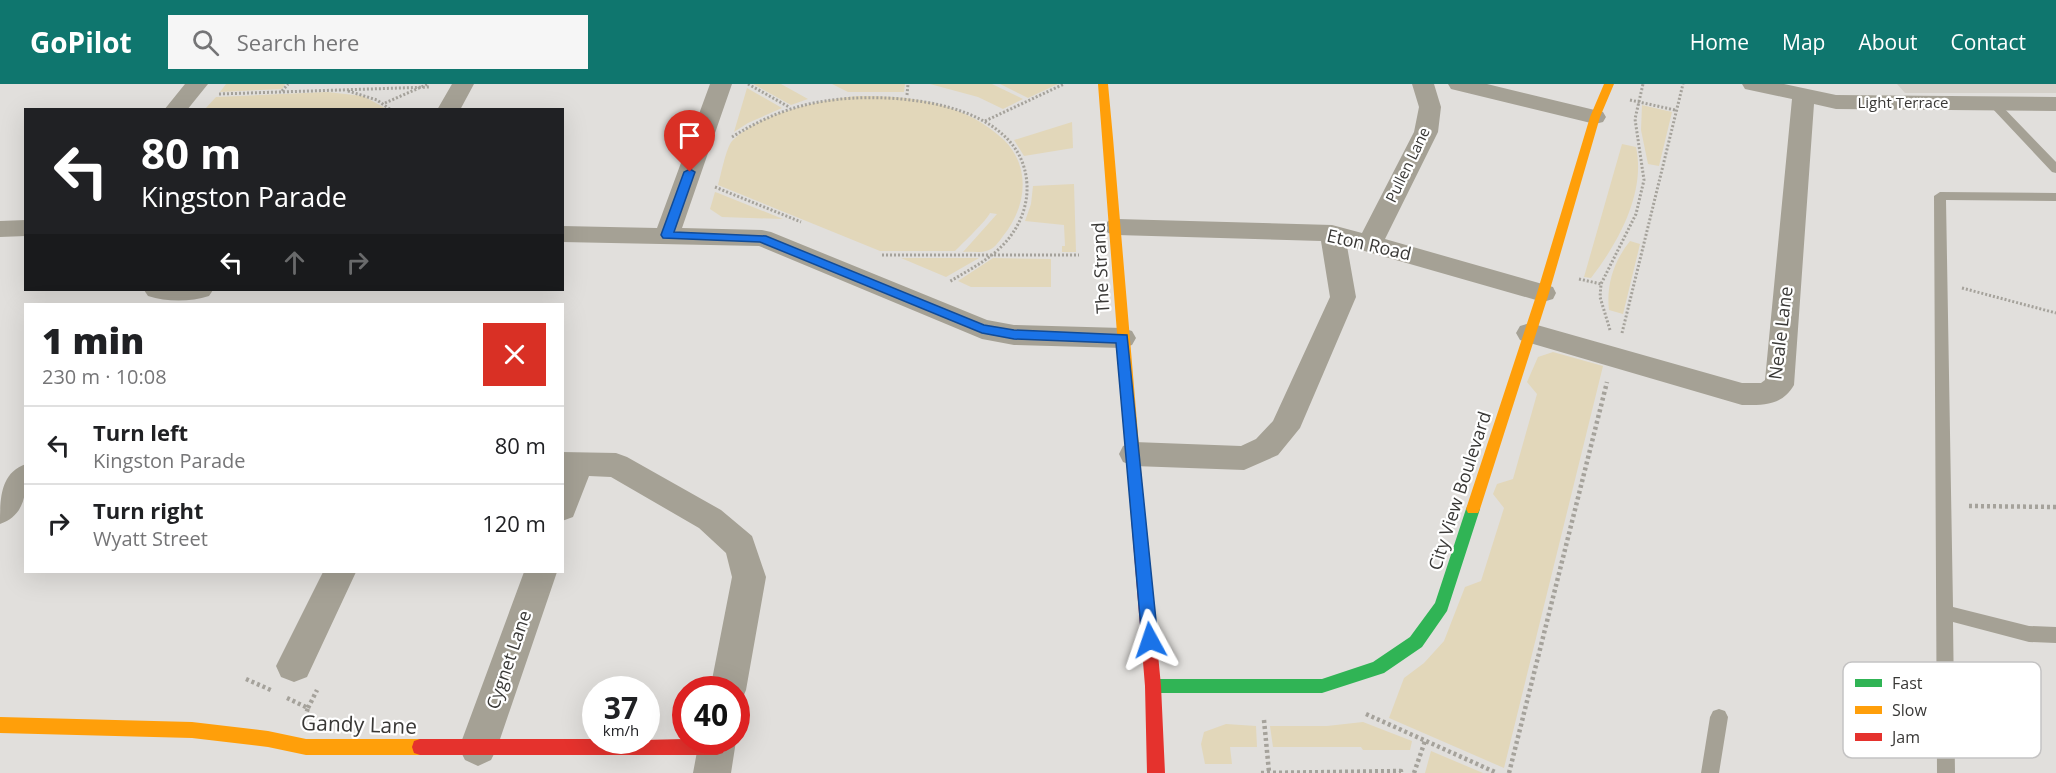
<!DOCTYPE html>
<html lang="en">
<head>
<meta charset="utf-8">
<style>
  :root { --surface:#fff; --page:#f6f6f6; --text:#202124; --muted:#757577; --line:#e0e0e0; --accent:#0f766e }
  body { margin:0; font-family:"Open Sans",sans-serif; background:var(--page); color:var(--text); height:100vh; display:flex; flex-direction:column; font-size:22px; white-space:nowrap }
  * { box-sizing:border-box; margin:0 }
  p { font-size:20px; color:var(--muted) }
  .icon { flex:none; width:33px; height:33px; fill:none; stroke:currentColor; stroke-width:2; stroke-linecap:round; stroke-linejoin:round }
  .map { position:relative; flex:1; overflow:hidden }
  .panel { position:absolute; left:24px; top:219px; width:540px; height:270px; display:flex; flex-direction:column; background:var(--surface); border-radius:0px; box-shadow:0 6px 24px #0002 }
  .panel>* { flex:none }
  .top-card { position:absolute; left:24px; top:24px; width:540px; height:183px; border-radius:0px; box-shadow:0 6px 24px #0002; background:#202124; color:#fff; overflow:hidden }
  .speed { position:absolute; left:582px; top:592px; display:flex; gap:12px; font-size:30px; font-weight:700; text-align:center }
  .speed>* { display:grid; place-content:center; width:78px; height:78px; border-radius:50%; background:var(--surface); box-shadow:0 6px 24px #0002; line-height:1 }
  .speed small { font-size:15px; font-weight:400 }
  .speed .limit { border:9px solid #d22; background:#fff; color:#111 }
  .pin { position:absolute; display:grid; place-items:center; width:51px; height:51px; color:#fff; margin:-62px -26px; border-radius:50% 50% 50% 0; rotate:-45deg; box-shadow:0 0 6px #0007 }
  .pin .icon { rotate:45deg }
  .me { position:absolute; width:66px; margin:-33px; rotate:355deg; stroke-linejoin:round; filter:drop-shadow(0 0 4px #0008) }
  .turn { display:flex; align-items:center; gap:21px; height:126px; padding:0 18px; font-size:27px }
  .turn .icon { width:78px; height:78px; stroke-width:2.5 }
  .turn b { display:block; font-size:42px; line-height:51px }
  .lanes { display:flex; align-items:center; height:57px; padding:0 18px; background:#0003; justify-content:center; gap:30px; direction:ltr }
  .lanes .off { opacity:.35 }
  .round { display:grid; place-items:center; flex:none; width:63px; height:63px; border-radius:0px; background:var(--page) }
  .head { display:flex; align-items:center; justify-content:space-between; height:102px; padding:0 18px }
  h1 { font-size:36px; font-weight:800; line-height:45px }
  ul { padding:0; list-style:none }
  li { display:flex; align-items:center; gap:18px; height:78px; padding:0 18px; border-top:2px solid var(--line) }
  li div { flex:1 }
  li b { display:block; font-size:22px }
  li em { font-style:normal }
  header { display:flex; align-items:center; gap:36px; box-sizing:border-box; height:84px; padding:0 30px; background:var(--accent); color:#fff }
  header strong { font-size:28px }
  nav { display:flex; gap:33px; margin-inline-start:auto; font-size:21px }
  .search { width:420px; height:54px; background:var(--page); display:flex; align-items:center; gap:15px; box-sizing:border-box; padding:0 21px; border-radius:0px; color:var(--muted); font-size:22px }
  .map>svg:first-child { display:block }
  .built { fill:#d4d0c9 }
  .green { fill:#e2d7ba }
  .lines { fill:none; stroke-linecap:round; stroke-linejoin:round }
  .path-far1 { stroke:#a5a29b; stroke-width:3; stroke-dasharray:2 2; stroke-linecap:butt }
  .path { stroke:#a5a29b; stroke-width:4.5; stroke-dasharray:3 3; stroke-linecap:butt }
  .lane { fill:#a5a195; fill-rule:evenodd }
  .street { fill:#a5a195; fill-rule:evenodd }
  .fast { fill:#30b455; fill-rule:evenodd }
  .slow { fill:#ff9f0a; fill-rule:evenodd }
  .jam { fill:#e5322d; fill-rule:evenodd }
  .route { fill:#1a73e8; stroke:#114b97; stroke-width:1.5 }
  .labels { text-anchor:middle; stroke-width:4.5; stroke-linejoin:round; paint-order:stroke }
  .far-street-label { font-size:15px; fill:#393836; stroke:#fff }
  .street-label { font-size:18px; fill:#393836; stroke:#fff }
  .near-street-label { font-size:21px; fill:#393836; stroke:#fff }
  .key { fill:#fff; stroke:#c4c3c3; stroke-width:1.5 }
  .key-label { font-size:16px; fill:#393836 }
</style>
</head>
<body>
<header>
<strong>GoPilot</strong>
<div class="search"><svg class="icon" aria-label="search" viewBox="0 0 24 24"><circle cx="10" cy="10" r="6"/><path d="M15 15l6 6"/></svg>Search here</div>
<nav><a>Home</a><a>Map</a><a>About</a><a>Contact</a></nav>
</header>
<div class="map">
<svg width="2056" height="689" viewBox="0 0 2056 689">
  <rect width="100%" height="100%" fill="#e1dfdc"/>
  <path class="built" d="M 1897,0 L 2056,0 L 2056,9 L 1905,9 Z"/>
  <path class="green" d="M 226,0 L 285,0 L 282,5 L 220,8 Z
    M 753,0 L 781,0 L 808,15 L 791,21 Z
    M 832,0 L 905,0 L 904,8 L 848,8 Z
    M 930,0 L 992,0 L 1023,15 L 1003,25 L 978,13 Z
    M 1000,0 L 1058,0 L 1028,14 Z
    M 747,4 L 782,24 L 748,39 L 734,48 Z
    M 327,8 L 363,12 L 387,25 L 205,25 L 216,13 Z
    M 857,12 C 909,11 964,18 1004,56 C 1032,84 1026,124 1003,152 C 999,158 993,166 986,167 C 979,169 970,167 963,168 L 997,130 L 990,129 C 987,136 962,160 955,167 L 880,167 L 718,101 C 721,91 726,64 732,57 C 759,29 821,16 857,12 Z
    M 1642,21 L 1672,28 L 1659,82 L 1648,80 L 1641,46 Z
    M 1072,38 L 1073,64 L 1024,72 L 1014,56 Z
    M 1622,60 L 1636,63 C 1646,109 1618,159 1591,194 L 1584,193 Z
    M 1074,100 L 1076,168 L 1062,168 L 1062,162 L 1065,162 L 1064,141 L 1025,137 L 1031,120 L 1033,102 Z
    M 715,108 L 718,109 L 783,135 L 722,133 L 710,125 Z
    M 1630,157 L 1640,160 L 1623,230 L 1609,226 C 1606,201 1614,177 1630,157 Z
    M 901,174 L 979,174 L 946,193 Z
    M 993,174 L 1051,175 L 1051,203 L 971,203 L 958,197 Z
    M 1553,268 L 1603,282 L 1504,684 L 1389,634 L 1404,594 L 1424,579 L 1444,557 L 1465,503 L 1481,497 L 1504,424 L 1493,410 L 1497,400 L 1513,395 L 1537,310 L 1527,298 L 1538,273 Z
    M 1363,638 L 1412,657 L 1410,666 L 1363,666 L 1361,663 L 1273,663 L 1270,642 L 1327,642 Z
    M 1226,640 L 1256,642 L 1257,663 L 1230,663 L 1232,680 L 1205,680 L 1201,660 L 1204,648 Z
    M 1431,667 L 1483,689 L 1425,689 Z"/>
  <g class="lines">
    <path class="path-far1" d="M 748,0 L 789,23
      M 282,7 L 288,0
      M 348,7 L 377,16 L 391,26
      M 219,10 L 430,3
      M 907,11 L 908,0
      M 1630,16 L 1675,26
      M 385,19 L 428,0
      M 985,37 L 1064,0
      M 732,53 C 761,35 791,22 825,17 C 887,7 1023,15 1027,101 C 1028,124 1018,146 1002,162 C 987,177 967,187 949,198
      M 715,103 L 801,138
      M 882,171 L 1079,171
      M 1579,195 L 1601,200
      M 1962,204 L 2056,229
      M 1610,246 L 1600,213 L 1601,200 L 1636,130 L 1644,96 L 1635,35 L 1643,0
      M 1622,249 L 1683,0"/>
    <path class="path" d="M 1969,422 L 2056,423
      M 246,595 L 273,607
      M 287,614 L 308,624 L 306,630
      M 308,624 L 317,606
      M 1366,630 L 1497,689
      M 1264,636 L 1269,688
      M 1261,689 L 1401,687 L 1401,689
      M 1414,689 L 1425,657
      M 1509,689 L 1607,298"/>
    <path class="lane" d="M 1994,17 L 1998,18 L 2056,78 L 2056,89 L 2052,88 L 1990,22 L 1988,20 Z
      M 1940,108 L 2056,109 L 2056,117 L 1946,116 L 1953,523 L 2029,542 L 2056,543 L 2056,559 L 2029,558 L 1953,538 L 1955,689 L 1937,689 L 1934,112 Z
      M 1719,625 L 1725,627 L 1728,633 L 1719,689 L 1701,689 L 1710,633 L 1713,627 Z"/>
    <path class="street" d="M 185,0 L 208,0 L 187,26 L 164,26 Z
      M 452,0 L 474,0 L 460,26 L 437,26 Z
      M 710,0 L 732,0 L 682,144 L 762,146 L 771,148 L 987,236 L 1014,241 L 1122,244 L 1132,247 L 1136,254 L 1132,261 L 1122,264 L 1014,261 L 982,255 L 759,162 L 562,158 L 562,142 L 657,144 Z
      M 1412,0 L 1434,0 L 1441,23 L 1438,48 L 1385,155 L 1553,203 L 1556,209 L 1553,215 L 1543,218 L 1347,162 L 1356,213 L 1300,344 L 1278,371 L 1244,386 L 1134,382 L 1123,378 L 1119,370 L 1123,362 L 1134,358 L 1241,362 L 1256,355 L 1273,337 L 1330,213 L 1321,157 L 1117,151 L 1108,149 L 1104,143 L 1108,137 L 1117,135 L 1332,141 L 1362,149 L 1414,48 L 1419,23 Z
      M 1448,0 L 1487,0 L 1603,28 L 1606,33 L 1603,38 L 1595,40 L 1451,5 Z
      M 1742,0 L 1784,0 L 1836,11 L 2056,13 L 2056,27 L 1836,25 L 1814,20 L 1794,301 C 1782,322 1763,321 1742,321 L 1520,256 L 1516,249 L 1520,242 L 1530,239 L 1742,299 L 1761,299 L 1765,296 L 1792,15 L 1745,5 Z
      M 26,136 L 26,152 L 0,153 L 0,137 Z
      M 144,206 L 213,206 L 209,212 C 190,218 167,218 148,212 Z
      M 562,368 L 616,369 L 627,373 L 721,426 L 752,452 L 766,493 L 746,606 L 741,618 L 736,619 L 736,606 L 710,606 L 732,493 L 726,469 L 699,444 L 611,393 L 589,392 L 573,433 L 562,437 Z
      M 26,380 C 26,405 28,430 0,440 C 0,415 0,389 26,380 Z
      M 323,488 L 356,488 L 307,593 L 294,598 L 281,593 L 276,582 Z
      M 524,488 L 557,488 L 497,664 L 491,676 L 478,682 L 465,676 L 459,664 Z
      M 699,657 L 736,657 L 731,689 L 693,689 Z"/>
    <path class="fast" d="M 1473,419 L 1478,421 L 1480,425 L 1447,527 L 1422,563 L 1384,589 L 1322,609 L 1153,609 L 1147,607 L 1145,602 L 1147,597 L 1153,595 L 1322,595 L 1373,578 L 1410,553 L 1435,519 L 1466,425 L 1468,421 Z"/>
    <path class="slow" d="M 1098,0 L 1108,0 L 1113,54 L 1145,433 L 1143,437 L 1138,439 L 1133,437 L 1131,433 Z
      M 1604,0 L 1614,0 L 1600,33 L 1549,209 L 1480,425 L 1478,429 L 1468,429 L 1466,425 L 1537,209 L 1590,33 Z
      M 0,633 L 192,638 L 268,647 L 306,655 L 420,655 L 426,657 L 428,663 L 426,669 L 420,671 L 306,671 L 268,663 L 192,654 L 0,649 Z"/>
    <path class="jam" d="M 1138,427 L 1143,429 L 1145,433 L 1161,602 L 1165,689 L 1147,689 L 1145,602 L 1131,433 L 1133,429 Z
      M 420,655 L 596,655 L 596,657 L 686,655 L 686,657 L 722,657 L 725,663 L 723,669 L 717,671 L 420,671 L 414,669 L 412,663 L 414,657 Z"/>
  </g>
  <path class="route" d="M 690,85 L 695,88 L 674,148 L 766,152 L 984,241 L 1014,246 L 1127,251 L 1158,556 L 1155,561 L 1150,563 L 1144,561 L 1142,556 L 1116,259 L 1014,255 L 982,249 L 760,158 L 663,154 L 661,151 L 684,88 Z"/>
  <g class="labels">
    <g class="far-street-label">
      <text x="1903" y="24">Light Terrace</text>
      <text transform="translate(1408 81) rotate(-64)" y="5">Pullen Lane</text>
    </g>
    <g class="street-label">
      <text transform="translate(1369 161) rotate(13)" y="6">Eton Road</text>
      <text transform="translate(1101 184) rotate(-93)" y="6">The Strand</text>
      <text transform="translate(1781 249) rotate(-83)" y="6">Neale Lane</text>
      <text transform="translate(1460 407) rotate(-72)" y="6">City View Boulevard</text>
      <text transform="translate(509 576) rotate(-71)" y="6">Cygnet Lane</text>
    </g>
    <g class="near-street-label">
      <text transform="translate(359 641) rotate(2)" y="7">Gandy Lane</text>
    </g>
  </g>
  <rect x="1843" y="578" width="198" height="96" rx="9" class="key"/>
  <rect x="1855" y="595" width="27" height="8" fill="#30b455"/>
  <rect x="1855" y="622" width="27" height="8" fill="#ff9f0a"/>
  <rect x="1855" y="649" width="27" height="8" fill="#e5322d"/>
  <g class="key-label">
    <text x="1892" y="605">Fast</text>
    <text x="1892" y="632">Slow</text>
    <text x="1892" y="659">Jam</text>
  </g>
</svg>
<div class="speed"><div>37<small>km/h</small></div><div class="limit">40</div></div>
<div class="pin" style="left:690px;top:88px;background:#d93025"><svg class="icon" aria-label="arrive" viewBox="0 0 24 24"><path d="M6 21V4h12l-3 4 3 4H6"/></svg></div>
<svg class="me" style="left:1150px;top:556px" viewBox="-20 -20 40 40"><path d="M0-17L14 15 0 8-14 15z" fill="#1a73e8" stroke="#fff" stroke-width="4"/></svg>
<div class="top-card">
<div class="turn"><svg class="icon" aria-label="left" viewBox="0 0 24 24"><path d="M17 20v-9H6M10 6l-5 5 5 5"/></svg><div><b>80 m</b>Kingston Parade</div></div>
<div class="lanes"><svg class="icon" aria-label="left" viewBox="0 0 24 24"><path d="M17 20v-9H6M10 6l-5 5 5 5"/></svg><svg class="icon off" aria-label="ahead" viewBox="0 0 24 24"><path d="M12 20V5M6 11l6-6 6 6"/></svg><svg class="icon off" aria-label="right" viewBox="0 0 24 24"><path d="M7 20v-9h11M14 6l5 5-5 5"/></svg></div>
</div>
<section class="panel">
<div class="head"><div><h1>1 min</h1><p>230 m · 10:08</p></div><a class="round" style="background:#d93025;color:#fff"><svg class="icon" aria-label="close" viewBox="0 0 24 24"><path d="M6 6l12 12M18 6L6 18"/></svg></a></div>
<ul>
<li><svg class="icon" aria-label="left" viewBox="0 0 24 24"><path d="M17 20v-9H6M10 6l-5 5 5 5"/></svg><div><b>Turn left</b><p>Kingston Parade</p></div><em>80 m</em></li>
<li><svg class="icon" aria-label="right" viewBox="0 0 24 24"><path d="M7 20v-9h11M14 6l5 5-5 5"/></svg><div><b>Turn right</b><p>Wyatt Street</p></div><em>120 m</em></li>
</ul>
</section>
</div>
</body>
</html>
